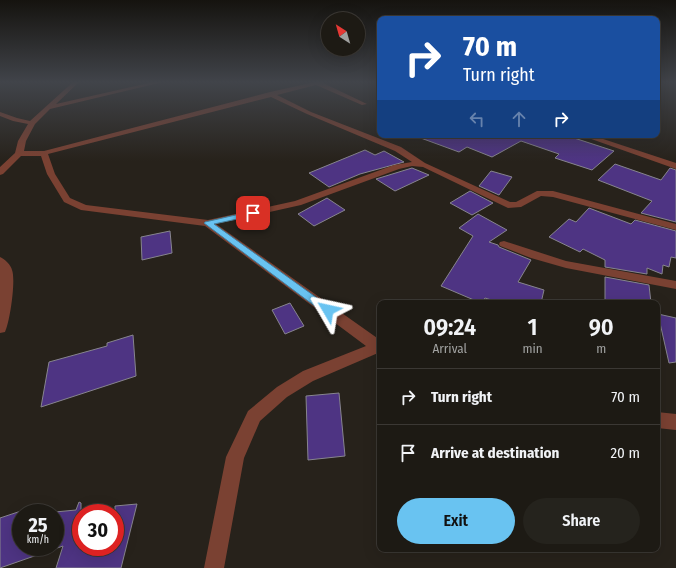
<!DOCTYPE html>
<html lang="en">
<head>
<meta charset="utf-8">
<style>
  :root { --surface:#1d1a14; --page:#25231d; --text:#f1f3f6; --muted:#a0a1a0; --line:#3b3834; --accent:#69c3f1 }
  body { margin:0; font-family:"Fira Sans Condensed",sans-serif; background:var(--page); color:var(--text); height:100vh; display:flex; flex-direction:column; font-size:15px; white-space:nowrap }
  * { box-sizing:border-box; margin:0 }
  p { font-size:13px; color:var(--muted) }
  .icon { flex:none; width:22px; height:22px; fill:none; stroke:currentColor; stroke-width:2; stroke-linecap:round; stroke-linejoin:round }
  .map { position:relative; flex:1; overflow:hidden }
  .side { position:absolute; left:377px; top:300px; width:283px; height:252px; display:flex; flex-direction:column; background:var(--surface); border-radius:8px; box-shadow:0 4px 16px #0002,0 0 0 1px var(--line) }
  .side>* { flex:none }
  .banner { position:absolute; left:377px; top:16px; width:283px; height:122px; border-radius:8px; box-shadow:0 4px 16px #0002,0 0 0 1px var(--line); background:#1a4fa0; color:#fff; overflow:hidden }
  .needle { width:26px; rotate:323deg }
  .controls { position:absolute; left:321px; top:12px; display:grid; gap:8px }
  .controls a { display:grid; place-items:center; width:44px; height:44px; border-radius:50%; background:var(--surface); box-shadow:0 4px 16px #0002,0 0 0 1px var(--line); font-size:20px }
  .speed { position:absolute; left:12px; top:504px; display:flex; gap:8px; font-size:20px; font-weight:700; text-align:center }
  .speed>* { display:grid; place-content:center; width:52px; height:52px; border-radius:50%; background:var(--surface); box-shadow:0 4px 16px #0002,0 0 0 1px var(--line); line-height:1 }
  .speed small { font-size:10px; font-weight:400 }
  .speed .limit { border:6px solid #d22; background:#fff; color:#111 }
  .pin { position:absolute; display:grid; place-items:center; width:34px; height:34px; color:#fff; margin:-17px; border-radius:8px; box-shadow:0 2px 6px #0006 }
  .me { position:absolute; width:44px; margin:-22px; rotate:306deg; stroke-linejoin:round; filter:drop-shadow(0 0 3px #0008) }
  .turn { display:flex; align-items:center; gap:14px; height:84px; padding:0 20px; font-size:18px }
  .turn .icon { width:52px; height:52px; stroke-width:2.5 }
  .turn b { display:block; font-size:28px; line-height:34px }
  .lanes { display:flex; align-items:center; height:38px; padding:0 20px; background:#0003; justify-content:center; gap:20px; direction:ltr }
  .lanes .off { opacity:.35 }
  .eta { display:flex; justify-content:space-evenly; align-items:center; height:68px; text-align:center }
  .eta b { font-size:24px; font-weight:600; line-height:28px }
  .action { display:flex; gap:8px; margin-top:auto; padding:8px 20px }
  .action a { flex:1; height:46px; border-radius:24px; background:var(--accent); color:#111; font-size:16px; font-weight:600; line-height:46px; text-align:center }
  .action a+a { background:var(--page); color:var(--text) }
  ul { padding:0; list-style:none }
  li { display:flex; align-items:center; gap:12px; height:56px; padding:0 20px; border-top:1px solid var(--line) }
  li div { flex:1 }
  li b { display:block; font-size:15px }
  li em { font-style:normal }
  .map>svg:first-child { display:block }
  .building { fill:#4e3483; stroke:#87858e }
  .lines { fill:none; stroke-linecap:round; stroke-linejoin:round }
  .street { fill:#7a4132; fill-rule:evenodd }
  .route { fill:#69c3f1; stroke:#447f9d }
</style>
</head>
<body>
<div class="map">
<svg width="676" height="568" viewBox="0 0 676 568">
  <rect width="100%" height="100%" fill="#27221b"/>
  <path class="building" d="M 418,135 L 565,135 L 614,151 L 592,170 L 555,158 L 559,154 L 521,141 L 492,157 L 467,147 L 459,152 L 418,137 Z
    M 365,150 L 375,155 L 384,151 L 404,162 L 360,174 L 329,187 L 309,173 Z
    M 615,164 L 661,180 L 670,168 L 676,170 L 676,222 L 641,213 L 652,201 L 598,180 Z
    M 412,168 L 429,175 L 395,191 L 376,179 Z
    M 491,171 L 512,177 L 499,195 L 479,186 Z
    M 470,191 L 493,203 L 472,215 L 450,203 Z
    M 327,198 L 345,210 L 314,226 L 298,214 Z
    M 589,208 L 631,224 L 635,220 L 676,231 L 676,258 L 671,257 L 669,267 L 663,265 L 662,274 L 647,268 L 647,274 L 605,267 L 605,260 L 583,249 L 580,252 L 549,237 L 569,219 L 576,222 Z
    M 478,214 L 507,230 L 489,242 L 498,245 L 499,247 L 531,260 L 518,282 L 544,290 L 541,303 L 501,303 L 485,298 L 481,303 L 441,286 L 473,236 L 459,228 Z
    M 170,231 L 172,253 L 142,260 L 141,237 Z
    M 605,277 L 649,285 L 651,303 L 605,303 Z
    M 290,303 L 304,326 L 285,334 L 272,310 Z
    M 658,314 L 676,318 L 676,362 L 669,363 Z
    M 133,335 L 136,376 L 41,407 L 49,362 L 107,346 L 107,343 Z
    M 339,393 L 345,456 L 308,460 L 306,396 Z
    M 79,502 L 81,503 L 81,547 L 115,547 L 115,506 L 137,504 L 121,568 L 56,568 L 63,546 L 0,568 L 0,518 L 21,511 L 21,547 L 55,548 L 55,512 L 76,510 Z"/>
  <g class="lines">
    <path class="street" d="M 73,82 L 79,82 L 56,104 L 153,82 L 163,82 L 50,109 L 35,124 L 26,141 L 24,151 L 44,151 L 270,92 L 315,82 L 324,82 L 323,83 L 367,104 L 362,105 L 316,85 L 277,95 L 311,112 L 401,147 L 425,163 L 510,202 L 516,202 L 537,191 L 553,191 L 676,224 L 676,230 L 553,197 L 541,196 L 521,207 L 508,208 L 423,167 L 412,166 L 399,169 L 301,205 L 216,224 L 380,340 L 380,354 L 378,353 L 313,381 L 287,397 L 260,421 L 244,458 L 224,568 L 204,568 L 226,457 L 248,411 L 277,387 L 303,371 L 366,346 L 205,226 L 81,210 L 64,202 L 47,174 L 41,156 L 21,156 L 3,174 L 0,175 L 0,167 L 15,153 L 18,141 L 28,124 L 13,121 L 0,116 L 0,112 L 17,118 L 30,121 ZM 271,97 L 307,114 L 395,151 L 412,162 L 394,165 L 295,201 L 208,220 L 86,205 L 70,198 L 55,174 L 48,154 Z
      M 580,135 L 591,135 L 676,163 L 676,169 Z
      M 504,241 L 566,261 L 676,281 L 676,289 L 566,268 L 531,258 L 500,246 L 499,244 L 500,242 Z
      M 0,257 C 5,259 11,265 12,270 C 16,280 10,322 5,332 L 0,333 Z
      M 657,412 L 676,414 L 676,430 L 657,428 Z"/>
  </g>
  <linearGradient id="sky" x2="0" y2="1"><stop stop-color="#15130f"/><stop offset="0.51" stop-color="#41444a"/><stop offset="1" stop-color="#41444a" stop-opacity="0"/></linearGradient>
  <rect width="676" height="161" fill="url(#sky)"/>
  <path class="route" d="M 253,211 L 256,212 L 256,215 L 214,224 L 331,308 L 333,310 L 331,313 L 324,313 L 204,223 L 205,222 Z"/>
</svg>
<div class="controls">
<a><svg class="needle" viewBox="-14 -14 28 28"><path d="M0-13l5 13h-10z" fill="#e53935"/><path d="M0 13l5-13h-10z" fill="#a0a1a0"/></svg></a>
</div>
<div class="speed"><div>25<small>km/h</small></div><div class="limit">30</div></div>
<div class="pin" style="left:253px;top:213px;background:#d93025"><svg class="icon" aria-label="arrive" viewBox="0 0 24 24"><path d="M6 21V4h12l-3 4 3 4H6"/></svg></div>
<svg class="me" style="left:328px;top:310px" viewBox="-20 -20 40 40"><path d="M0-17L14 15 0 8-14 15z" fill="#69c3f1" stroke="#fff" stroke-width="4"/></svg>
<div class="banner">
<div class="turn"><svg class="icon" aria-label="right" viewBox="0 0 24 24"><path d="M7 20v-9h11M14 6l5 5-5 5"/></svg><div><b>70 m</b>Turn right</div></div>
<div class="lanes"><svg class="icon off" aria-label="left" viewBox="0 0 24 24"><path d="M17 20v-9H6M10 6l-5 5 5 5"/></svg><svg class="icon off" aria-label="ahead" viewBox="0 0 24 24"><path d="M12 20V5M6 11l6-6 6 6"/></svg><svg class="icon" aria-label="right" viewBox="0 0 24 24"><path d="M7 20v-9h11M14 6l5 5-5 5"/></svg></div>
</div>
<section class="side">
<div class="eta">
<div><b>09:24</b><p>Arrival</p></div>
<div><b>1</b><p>min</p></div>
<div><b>90</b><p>m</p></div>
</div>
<ul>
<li><svg class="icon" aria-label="right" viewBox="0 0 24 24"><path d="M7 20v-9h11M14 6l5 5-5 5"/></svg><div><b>Turn right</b></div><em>70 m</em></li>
<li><svg class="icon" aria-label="arrive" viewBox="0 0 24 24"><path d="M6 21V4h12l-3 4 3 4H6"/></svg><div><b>Arrive at destination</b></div><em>20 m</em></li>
</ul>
<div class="action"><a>Exit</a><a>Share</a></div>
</section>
</div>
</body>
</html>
